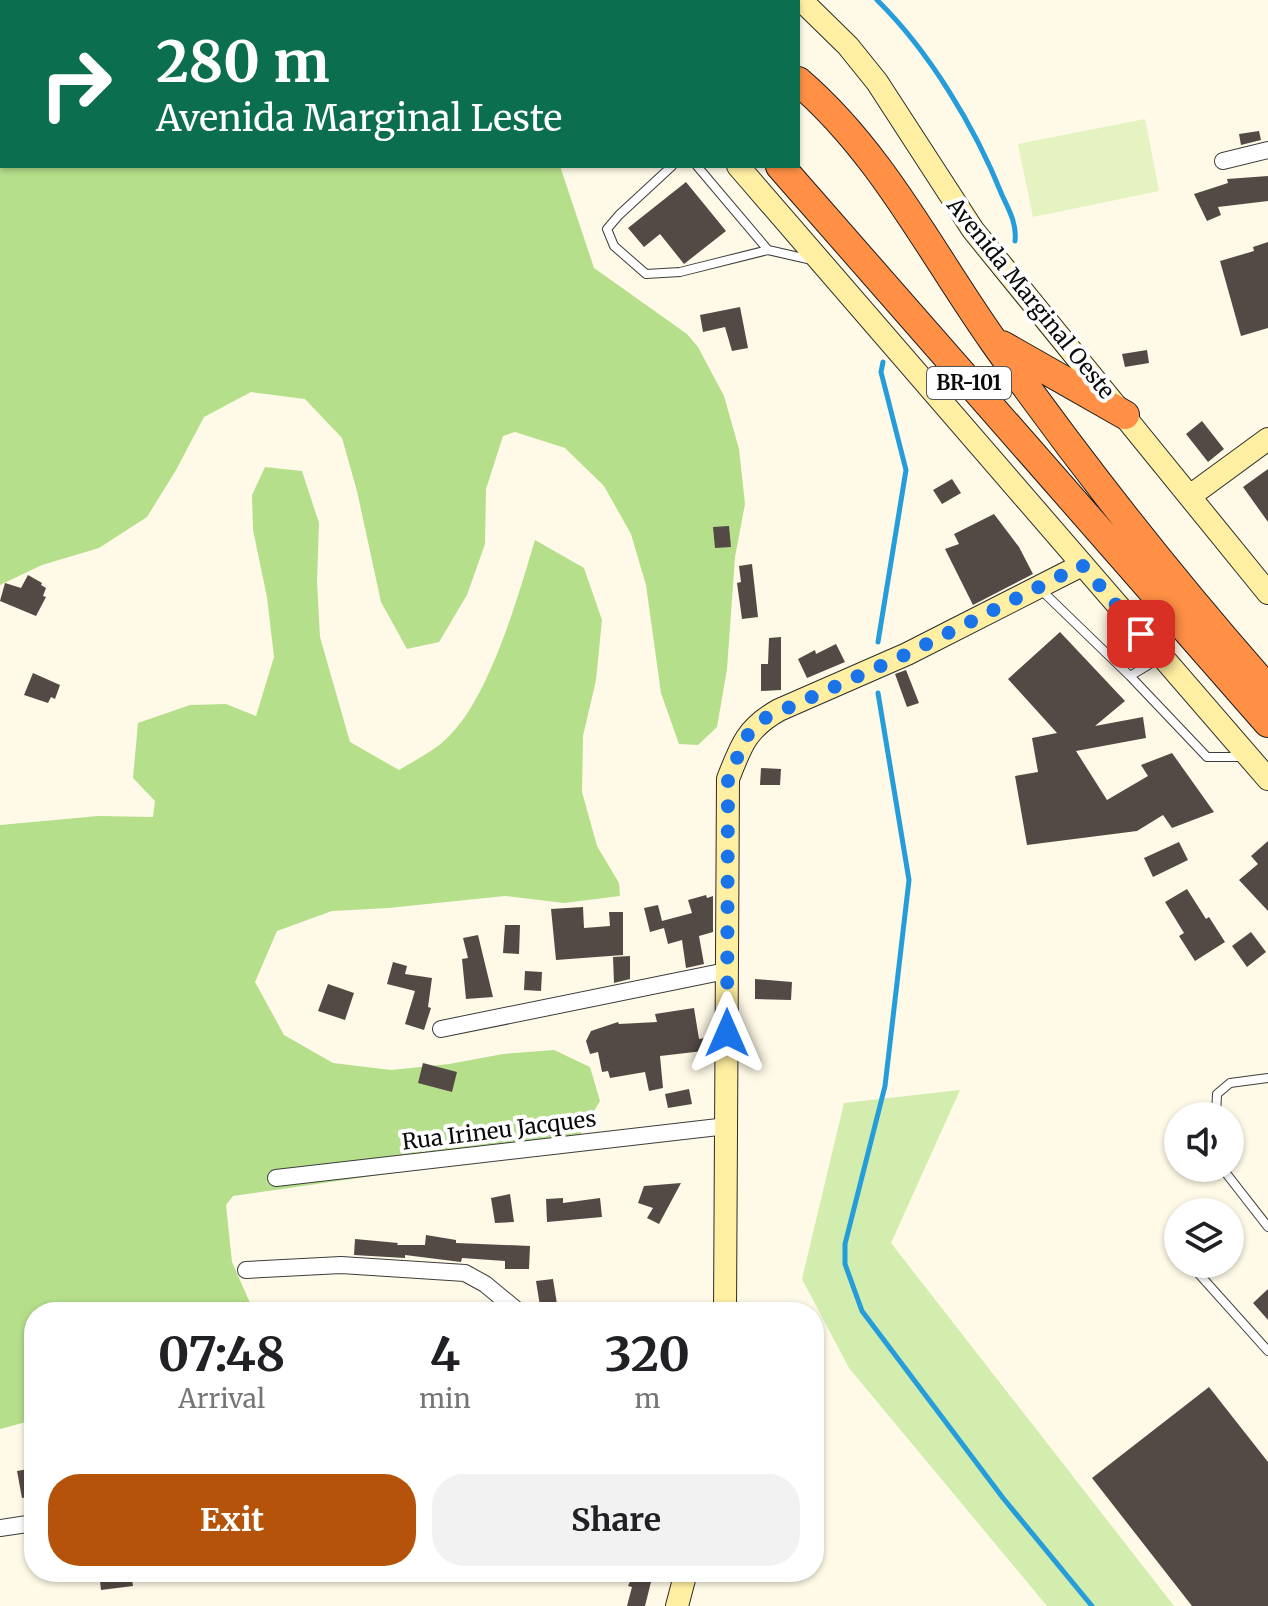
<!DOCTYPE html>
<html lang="en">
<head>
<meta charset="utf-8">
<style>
  :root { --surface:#fff; --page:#f2f2f2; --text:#202124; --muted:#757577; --accent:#b45309 }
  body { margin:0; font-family:Merriweather,serif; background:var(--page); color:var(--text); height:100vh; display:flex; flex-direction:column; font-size:30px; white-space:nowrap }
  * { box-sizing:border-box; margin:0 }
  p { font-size:26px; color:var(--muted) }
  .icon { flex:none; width:44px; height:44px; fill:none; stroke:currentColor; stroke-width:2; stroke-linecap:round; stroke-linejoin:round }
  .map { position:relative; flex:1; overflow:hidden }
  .side { position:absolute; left:24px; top:1302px; width:800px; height:280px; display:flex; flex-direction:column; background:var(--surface); border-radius:32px; box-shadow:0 2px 6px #0004 }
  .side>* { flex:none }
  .hud { position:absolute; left:0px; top:0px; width:800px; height:168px; box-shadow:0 2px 6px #0004; background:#0b6e4f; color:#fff; overflow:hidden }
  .controls { position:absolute; left:1164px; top:1102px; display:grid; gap:16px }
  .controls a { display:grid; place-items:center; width:80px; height:80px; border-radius:50%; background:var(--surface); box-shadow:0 2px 6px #0004; font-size:40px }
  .pin { position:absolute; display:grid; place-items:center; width:68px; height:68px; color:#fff; margin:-34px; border-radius:16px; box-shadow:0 4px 12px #0006 }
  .me { position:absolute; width:88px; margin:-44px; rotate:0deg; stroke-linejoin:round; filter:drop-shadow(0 0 6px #0008) }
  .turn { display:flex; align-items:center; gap:28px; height:168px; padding:0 24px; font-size:36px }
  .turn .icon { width:104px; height:104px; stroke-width:2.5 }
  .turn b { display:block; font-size:56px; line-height:68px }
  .eta { display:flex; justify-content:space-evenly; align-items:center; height:136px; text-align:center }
  .eta b { font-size:48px; font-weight:700; line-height:56px }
  .primary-button { display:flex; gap:16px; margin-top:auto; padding:16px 24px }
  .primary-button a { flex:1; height:92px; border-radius:32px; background:var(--accent); color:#fff; font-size:32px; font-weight:700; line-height:92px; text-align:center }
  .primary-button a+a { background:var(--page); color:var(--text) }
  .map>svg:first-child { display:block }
  .green { fill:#d2edad }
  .forest { fill:#b5df8b }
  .pitch { fill:#e4f3c0 }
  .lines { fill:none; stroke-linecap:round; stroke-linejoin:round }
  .stream { stroke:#259ddb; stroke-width:5 }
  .building { fill:#544a45 }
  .lane-casing { stroke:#3d3d3d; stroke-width:10 }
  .street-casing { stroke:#3d3d3d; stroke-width:18 }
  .secondary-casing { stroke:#2c2c2c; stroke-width:24 }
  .highway-casing { stroke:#1b1b1b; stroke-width:30 }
  .lane { stroke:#fff; stroke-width:8 }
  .street { stroke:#fff; stroke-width:16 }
  .secondary { stroke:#ffefa2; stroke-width:22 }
  .highway { stroke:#ff9045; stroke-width:28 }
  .route { stroke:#1a73e8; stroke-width:14; stroke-dasharray:0 25.2 }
  .labels { text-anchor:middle; stroke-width:8; stroke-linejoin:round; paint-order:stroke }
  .shield { fill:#fff; stroke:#545454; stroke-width:2 }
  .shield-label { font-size:20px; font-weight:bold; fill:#0a0a0a }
  .street-label { font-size:22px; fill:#0a0a0a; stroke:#fff }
</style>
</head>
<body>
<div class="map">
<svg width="1268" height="1606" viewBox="0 0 1268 1606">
  <rect width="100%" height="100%" fill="#fff9e7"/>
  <path class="green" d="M 960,1090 L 891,1243 L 1174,1606 L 1047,1606 L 849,1368 L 802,1279 L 844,1103 Z"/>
  <path class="forest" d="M 386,0 L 499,0 L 507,2 L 374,2 Z
    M 0,132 L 2,132 L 2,166 L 560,166 L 594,268 L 687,334 L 698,347 L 724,396 L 739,449 L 745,504 L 735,557 L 727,669 L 717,727 L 698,745 L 679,744 L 661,693 L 646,585 L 631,534 L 604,486 L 565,448 L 515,432 L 503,436 L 486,489 L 485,544 L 467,595 L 439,642 L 407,649 L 381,602 L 357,491 L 342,438 L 305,399 L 251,392 L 204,417 L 176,470 L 147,517 L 99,548 L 42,565 L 0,585 Z
    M 265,467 L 302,471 L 319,523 L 317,582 L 320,637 L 350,742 L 399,770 C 414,761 432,752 445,740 C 489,701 518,596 535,540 L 584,568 L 602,620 L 596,680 L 583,736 L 582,792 L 597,846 L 619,883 L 620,896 L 564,903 L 505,896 L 388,908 L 332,911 L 277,931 L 255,982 L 284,1035 L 333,1063 L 391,1070 L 449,1064 L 503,1054 L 554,1050 L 590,1067 L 600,1101 L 576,1142 L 525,1154 L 233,1196 L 226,1205 L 232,1262 L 254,1312 L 34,1312 L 34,1420 L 0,1429 L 0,825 L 98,816 L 153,817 L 155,801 L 133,778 L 138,723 L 190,705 L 226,704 L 256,716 L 274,657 L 267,597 L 253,530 L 252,495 Z"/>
  <path class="pitch" d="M 1145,119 L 1159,191 L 1033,217 L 1018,144 Z"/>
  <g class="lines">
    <path class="stream" d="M 877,0 C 929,51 975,127 1002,195 C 1009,210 1017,224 1015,241
      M 878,642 L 906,470 L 881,372 L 883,362
      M 878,693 L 909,880 L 885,1086 L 845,1244 L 845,1264 L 862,1311 L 1003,1498 L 1092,1606"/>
  </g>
  <path class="building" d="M 1259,131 L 1261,140 L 1241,145 L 1239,134 Z
    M 1268,176 L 1268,201 L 1218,207 L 1221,215 L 1207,221 L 1194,194 L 1228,183 L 1227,179 Z
    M 686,182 L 726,231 L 684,264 L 660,234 L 644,247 L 628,228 Z
    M 1268,242 L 1268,328 L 1241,336 L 1220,261 L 1254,251 L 1253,247 Z
    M 740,307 L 748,348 L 732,351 L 725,327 L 703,332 L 700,315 Z
    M 1147,350 L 1149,363 L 1125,367 L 1122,354 Z
    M 1202,421 L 1224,449 L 1208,462 L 1186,434 Z
    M 1268,469 L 1268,522 L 1243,487 Z
    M 952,479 L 961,493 L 942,504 L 933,490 Z
    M 994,514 L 1019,547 L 1033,574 L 973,605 L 945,549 L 959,544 L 954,534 Z
    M 729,526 L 731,547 L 715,548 L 713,527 Z
    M 752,564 L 758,617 L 742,619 L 737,583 L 741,582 L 739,566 Z
    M 28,575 L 42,583 L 41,585 L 46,588 L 43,596 L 46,597 L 36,616 L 0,601 L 5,583 L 21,588 Z
    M 1060,632 L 1125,701 L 1095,726 L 1143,717 L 1146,738 L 1076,751 L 1107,800 L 1148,776 L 1141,765 L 1172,753 L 1214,812 L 1172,828 L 1163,815 L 1137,831 L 1027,845 L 1015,776 L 1038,772 L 1032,738 L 1057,733 L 1008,679 Z
    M 781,637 L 781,690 L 761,691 L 761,664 L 768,664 L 769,638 Z
    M 836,644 L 845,662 L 807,678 L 798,659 L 815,650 L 816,654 Z
    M 906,670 L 919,703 L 907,707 L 895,674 Z
    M 33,673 L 60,685 L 55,699 L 51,697 L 48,703 L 24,695 Z
    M 761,768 L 781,769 L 780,785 L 760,785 Z
    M 1268,841 L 1268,911 L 1239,880 L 1258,864 L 1251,856 Z
    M 1179,842 L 1188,860 L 1153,877 L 1144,858 Z
    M 1187,889 L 1206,919 L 1209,917 L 1225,942 L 1195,961 L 1179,936 L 1184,933 L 1165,902 Z
    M 706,895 L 707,898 L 713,896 L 713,932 L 699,936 L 704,964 L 686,968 L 682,940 L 668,944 L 664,928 L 650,932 L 644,908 L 658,905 L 662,921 L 692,913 L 688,900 Z
    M 583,907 L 584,928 L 610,926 L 609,912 L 623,912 L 623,955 L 556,960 L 551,909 Z
    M 505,925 L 520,925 L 519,954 L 503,953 Z
    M 1251,932 L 1266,952 L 1247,967 L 1232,946 Z
    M 478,935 L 493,997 L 466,999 L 462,959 L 468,958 L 463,938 Z
    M 630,956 L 630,979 L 614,983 L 613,957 Z
    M 393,962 L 407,966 L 405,974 L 432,978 L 428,1007 L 431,1008 L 424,1030 L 405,1024 L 415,991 L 387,984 Z
    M 525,971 L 542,972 L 541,991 L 524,990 Z
    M 755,979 L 792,982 L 791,1000 L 755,999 Z
    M 328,984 L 354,993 L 345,1020 L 318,1011 Z
    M 694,1008 L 699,1039 L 711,1037 L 712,1050 L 660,1056 L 663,1088 L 649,1091 L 645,1072 L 610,1078 L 608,1071 L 602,1072 L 598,1052 L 590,1054 L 586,1041 L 591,1031 L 618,1022 L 619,1024 L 657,1022 L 655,1014 Z
    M 423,1063 L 457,1072 L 452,1092 L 418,1083 Z
    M 689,1089 L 692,1104 L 668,1108 L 665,1094 Z
    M 681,1183 L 659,1224 L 647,1218 L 653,1208 L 638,1203 L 644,1186 Z
    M 510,1194 L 514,1222 L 495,1223 L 491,1198 Z
    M 563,1198 L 563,1203 L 600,1198 L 602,1217 L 547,1222 L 546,1199 Z
    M 426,1235 L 456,1240 L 456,1243 L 530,1246 L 529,1269 L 505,1269 L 505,1261 L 462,1258 L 461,1262 L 405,1255 L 405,1258 L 354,1255 L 355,1239 L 398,1243 L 397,1245 L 425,1245 Z
    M 553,1279 L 557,1304 L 540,1306 L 536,1281 Z
    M 1268,1289 L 1268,1320 L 1253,1303 Z
    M 1209,1387 L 1268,1462 L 1268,1606 L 1192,1606 L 1092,1478 Z
    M 34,1468 L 34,1496 L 22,1498 L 17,1471 Z
    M 99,1572 L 131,1572 L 133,1586 L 101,1590 Z
    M 634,1572 L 653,1574 L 645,1606 L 627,1606 L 632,1587 L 628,1586 Z"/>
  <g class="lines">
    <g class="lane-casing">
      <path id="lane" d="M 672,166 L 619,215 L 607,229 L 614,246 L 646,274 L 680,272 L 768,250
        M 697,166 L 768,250 L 812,260
        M 1039,588 L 1130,676 L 1207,757 L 1243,757
        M 1130,676 L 1160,658
        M 1216,1116 L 1217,1094 L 1230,1083 L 1268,1078
        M 1222,1168 L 1268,1227
        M 1175,1247 L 1178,1251
        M 1190,1264 L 1268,1351"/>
    </g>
    <g class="street-casing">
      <path id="street" d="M 1223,161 L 1268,150
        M 441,1029 L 726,971
        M 276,1178 L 727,1126
        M 246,1270 L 341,1265 L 465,1273 L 485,1284 L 519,1312
        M 0,1528 L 34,1523"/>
    </g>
    <g class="secondary-casing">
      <path id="secondary" d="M 627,0 L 628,2
        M 801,0 L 848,46 L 877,82 L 973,230 L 1268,593
        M 738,166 L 1268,779
        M 1190,496 L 1268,439
        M 725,1312 L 728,779 C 741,745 747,728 779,710 L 907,654 L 1082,565
        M 677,1606 L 686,1572"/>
    </g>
    <g class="highway-casing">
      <path id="highway" d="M 672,0 L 676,2
        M 67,2 L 72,0
        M 205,2 L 211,0
        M 0,21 L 2,20
        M 0,57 L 2,57
        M 798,81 C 882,153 931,253 994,342 C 1079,462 1170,578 1268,689
        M 780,166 L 1268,723
        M 1002,345 L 1125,415"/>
    </g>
    <use href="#lane" class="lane"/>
    <use href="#street" class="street"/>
    <use href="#secondary" class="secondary"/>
    <use href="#highway" class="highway"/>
  </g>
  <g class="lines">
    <path class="route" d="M 727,1033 L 728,779 L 746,737 L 761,720 L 907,654 L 1082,565 L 1141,634"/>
  </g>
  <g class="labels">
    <rect class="shield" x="927" y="367" width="84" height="32" rx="6"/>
    <g class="shield-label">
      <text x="969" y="390">BR-101</text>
    </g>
    <g class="street-label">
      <text transform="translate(1031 298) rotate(51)" y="8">Avenida Marginal Oeste</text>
      <text transform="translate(499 1130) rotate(-7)" y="8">Rua Irineu Jacques</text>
    </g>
  </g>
</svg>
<div class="controls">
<a><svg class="icon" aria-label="sound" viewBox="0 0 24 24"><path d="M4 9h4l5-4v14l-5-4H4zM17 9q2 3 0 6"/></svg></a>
<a><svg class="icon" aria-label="layers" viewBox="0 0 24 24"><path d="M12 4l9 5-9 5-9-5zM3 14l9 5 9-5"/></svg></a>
</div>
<div class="pin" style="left:1141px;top:634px;background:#d93025"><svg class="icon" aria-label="arrive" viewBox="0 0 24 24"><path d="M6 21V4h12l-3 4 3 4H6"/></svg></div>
<svg class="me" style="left:727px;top:1033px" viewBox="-20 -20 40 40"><path d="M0-17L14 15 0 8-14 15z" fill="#1a73e8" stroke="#fff" stroke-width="4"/></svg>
<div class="hud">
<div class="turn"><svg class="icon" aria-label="right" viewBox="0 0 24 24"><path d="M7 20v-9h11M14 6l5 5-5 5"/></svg><div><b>280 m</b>Avenida Marginal Leste</div></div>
</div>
<section class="side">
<div class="eta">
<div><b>07:48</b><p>Arrival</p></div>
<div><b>4</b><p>min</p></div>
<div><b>320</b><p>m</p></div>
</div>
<div class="primary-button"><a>Exit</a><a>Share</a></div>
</section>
</div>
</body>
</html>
